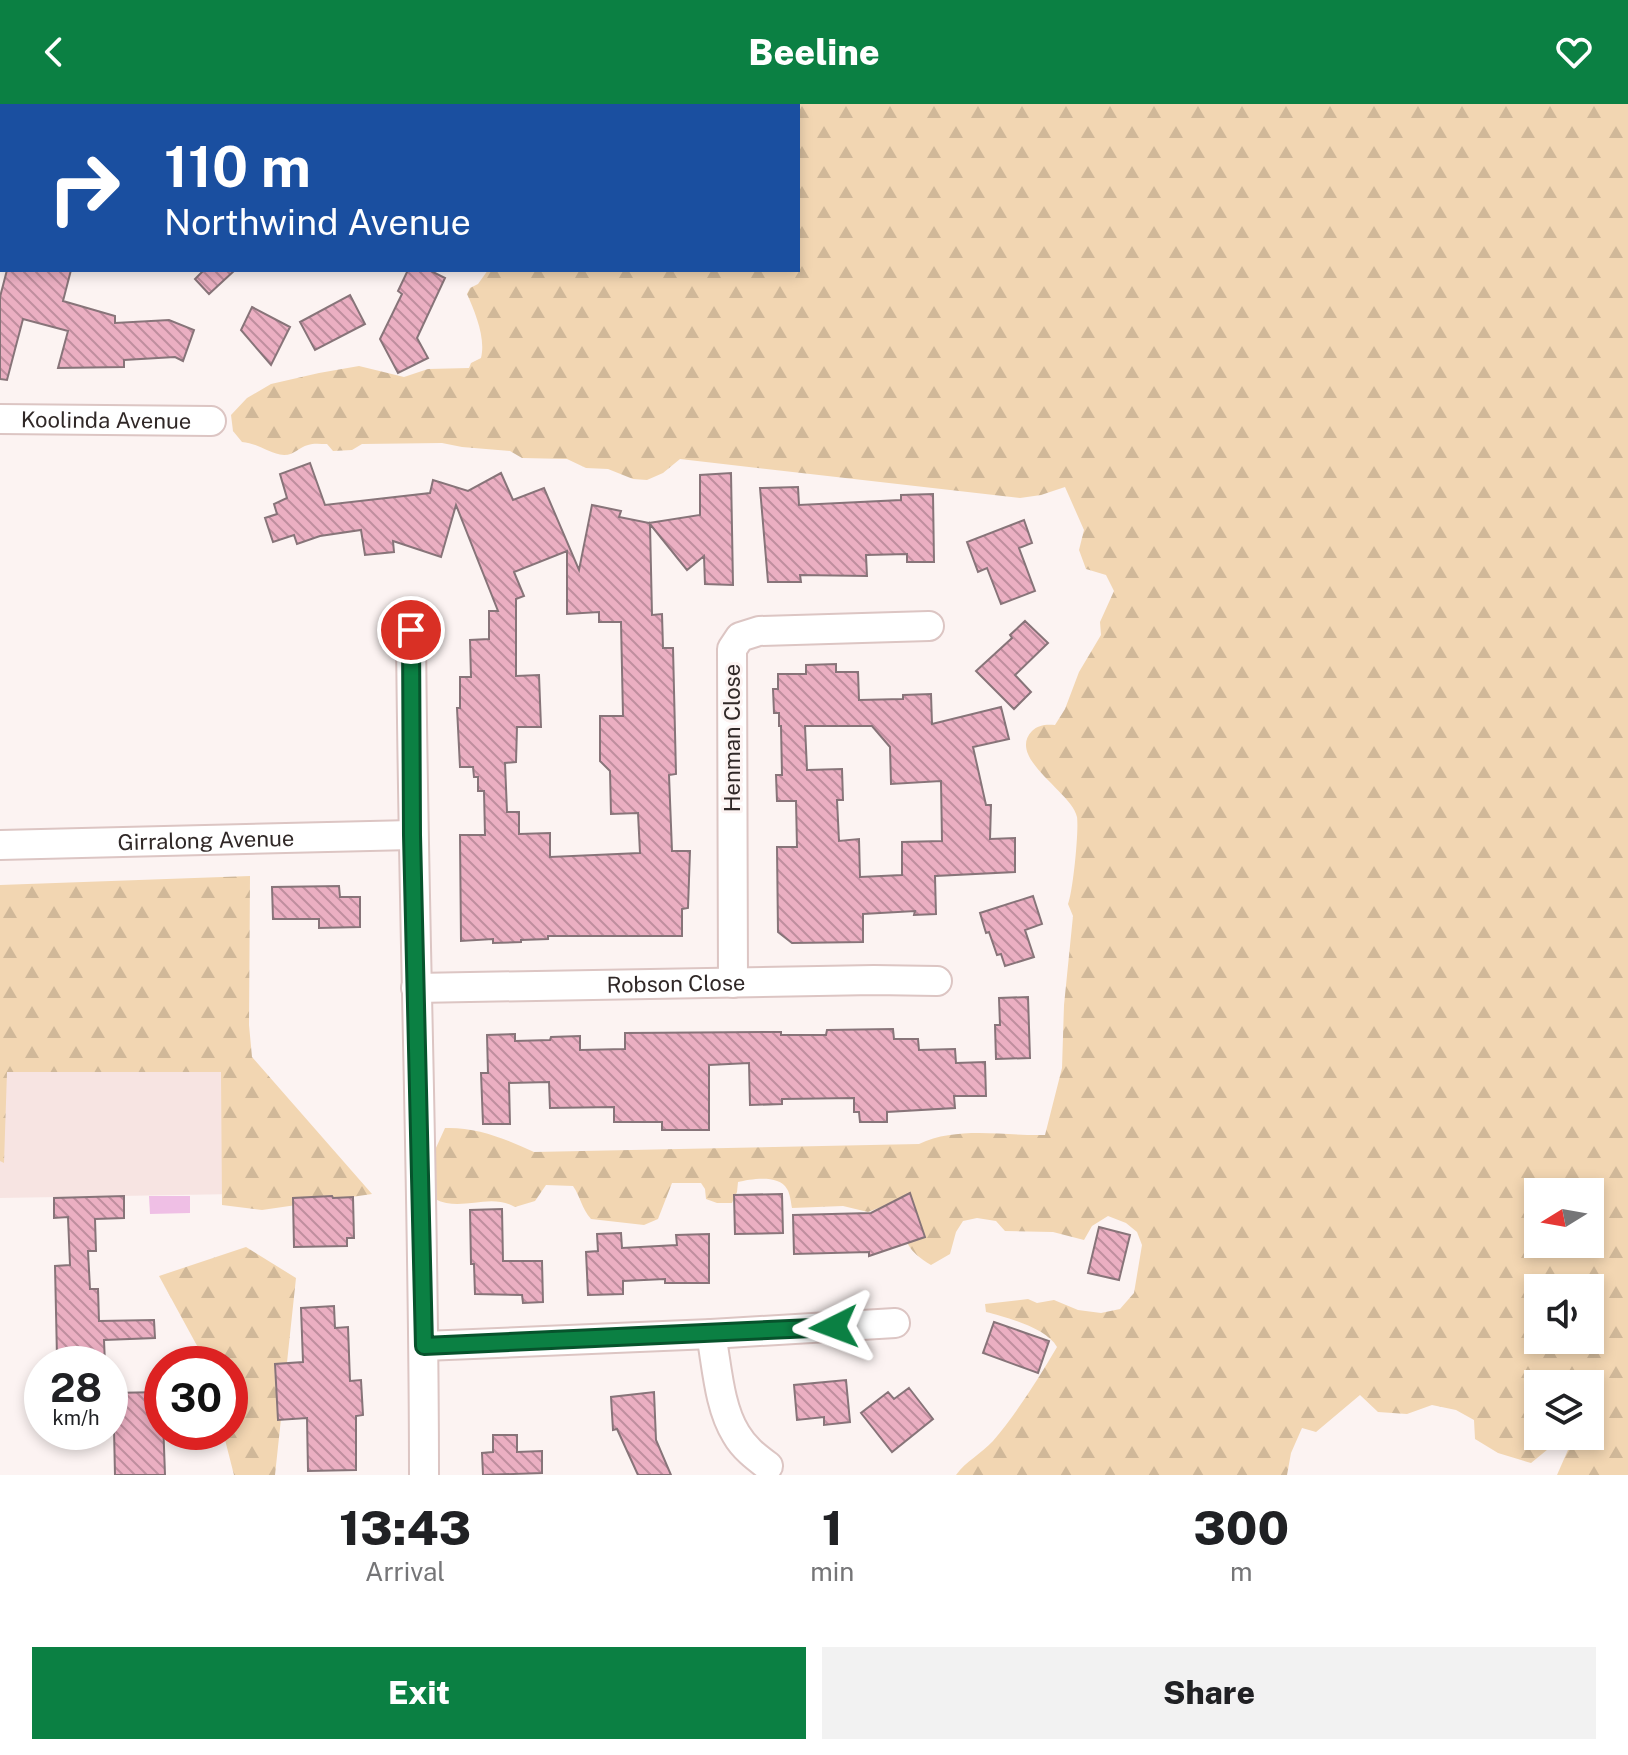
<!DOCTYPE html>
<html lang="en">
<head>
<meta charset="utf-8">
<style>
  :root { --surface:#fff; --page:#f2f2f2; --text:#202124; --muted:#757577; --accent:#0b8043 }
  body { margin:0; font-family:"Public Sans",sans-serif; background:var(--page); color:var(--text); height:100vh; display:flex; flex-direction:column; font-size:30px; white-space:nowrap }
  * { box-sizing:border-box; margin:0 }
  p { font-size:26px; color:var(--muted) }
  .icon { flex:none; width:44px; height:44px; fill:none; stroke:currentColor; stroke-width:2; stroke-linecap:round; stroke-linejoin:round }
  .map { position:relative; height:1371px; overflow:hidden }
  .drawer { display:flex; flex-direction:column; background:var(--surface); flex:1 }
  .drawer>* { flex:none }
  .guide { position:absolute; left:0px; top:0px; width:800px; height:168px; box-shadow:0 4px 12px #0003; background:#1a4fa0; color:#fff; overflow:hidden }
  .needle { width:52px; rotate:259deg }
  .fabs { position:absolute; left:1524px; top:1074px; display:grid; gap:16px }
  .fabs a { display:grid; place-items:center; width:80px; height:80px; border-radius:0px; background:var(--surface); box-shadow:0 4px 12px #0003; font-size:40px }
  .speed { position:absolute; left:24px; top:1242px; display:flex; gap:16px; font-size:40px; font-weight:700; text-align:center }
  .speed>* { display:grid; place-content:center; width:104px; height:104px; border-radius:50%; background:var(--surface); box-shadow:0 4px 12px #0003; line-height:1 }
  .speed small { font-size:20px; font-weight:400 }
  .speed .limit { border:12px solid #d22; background:#fff; color:#111 }
  .pin { position:absolute; display:grid; place-items:center; width:68px; height:68px; color:#fff; margin:-34px; border:4px solid #fff; border-radius:50%; box-shadow:0 2px 8px #0007 }
  .me { position:absolute; width:88px; margin:-44px; rotate:267deg; stroke-linejoin:round; filter:drop-shadow(0 0 6px #0008) }
  .turn { display:flex; align-items:center; gap:28px; height:168px; padding:0 32px; font-size:36px }
  .turn .icon { width:104px; height:104px; stroke-width:2.5 }
  .turn b { display:block; font-size:56px; line-height:68px }
  .eta { display:flex; justify-content:space-evenly; align-items:center; height:136px; text-align:center }
  .eta b { font-size:48px; font-weight:800; line-height:56px }
  .primary-button { display:flex; gap:16px; margin-top:auto; padding:16px 32px }
  .primary-button a { flex:1; height:92px; border-radius:0px; background:var(--accent); color:#fff; font-size:32px; font-weight:800; line-height:92px; text-align:center }
  .primary-button a+a { background:var(--page); color:var(--text) }
  header { display:flex; justify-content:space-between; align-items:center; height:104px; padding:0 32px; background:var(--accent); color:#fff; font-size:36px; font-weight:800 }
  .map>svg:first-child { display:block }
  .built { fill:#f7e4e2 }
  .forest { fill:url(#forest-firs); fill-rule:evenodd }
  .water { fill:#efbfe5 }
  .building { fill:url(#building-back-hatch); stroke:#877479; stroke-width:2; fill-rule:evenodd }
  .lines { fill:none; stroke-linecap:round; stroke-linejoin:round }
  .minor-casing { stroke:#dcc5c3; stroke-width:32 }
  .minor { stroke:#fff; stroke-width:28 }
  .route-casing { stroke:#07532c; stroke-width:20 }
  .route { stroke:#0b8043; stroke-width:14 }
  .labels { text-anchor:middle; stroke-width:6; stroke-linejoin:round; paint-order:stroke }
  .street-label { font-size:22px; fill:#302827; stroke:#fcf3f2 }
</style>
</head>
<body>
<header><svg class="icon" aria-label="back" viewBox="0 0 24 24"><path d="M15 5l-7 7 7 7"/></svg>Beeline<svg class="icon" aria-label="heart" viewBox="0 0 24 24"><path d="M12 20l-8-8c-3-5 5-10 8-4 3-6 11-1 8 4z"/></svg></header>
<div class="map">
<svg width="1628" height="1371" viewBox="0 0 1628 1371">
  <defs>
    <pattern id="forest-firs" width="22" height="20" patternUnits="userSpaceOnUse" patternTransform="scale(2)"><rect width="22" height="20" fill="#f2d6b2"/><path d="M5 1l3.5 6h-7zM16 11l3.5 6h-7z" fill="#d0b899"/></pattern>
    <pattern id="building-back-hatch" width="6" height="6" patternUnits="userSpaceOnUse" patternTransform="scale(2)"><rect width="6" height="6" fill="#ebafc2"/><path d="M-1 5l2 2M0 0l6 6M5-1l2 2" fill="none" stroke="#bf8e9e"/></pattern>
  </defs>
  <rect width="100%" height="100%" fill="#fcf3f2"/>
  <path class="built" d="M 231,955 L 237,1090 L 0,1094 L 0,961 Z"/>
  <path class="forest" d="M 464,0 L 1628,0 L 1628,1371 L 1557,1371 L 1571,1339 L 1553,1341 L 1531,1359 L 1498,1349 L 1475,1335 L 1474,1316 L 1456,1306 L 1432,1301 L 1407,1310 L 1378,1308 L 1360,1291 L 1316,1328 L 1302,1324 L 1291,1349 L 1287,1371 L 956,1371 C 966,1357 981,1350 993,1337 C 1017,1309 1038,1275 1057,1243 C 1047,1224 1006,1213 986,1208 L 985,1200 L 1028,1195 L 1037,1199 L 1054,1196 L 1078,1206 L 1101,1209 L 1120,1205 L 1134,1189 L 1142,1141 L 1137,1128 L 1126,1119 L 1108,1112 L 1092,1122 L 1084,1136 L 1053,1128 L 1005,1127 L 996,1117 L 977,1114 L 963,1117 L 956,1128 L 950,1150 L 931,1161 C 899,1142 903,1128 905,1094 L 868,1108 L 843,1102 L 792,1104 C 791,1099 790,1089 787,1085 C 779,1070 751,1075 738,1078 L 737,1088 L 732,1099 L 717,1099 L 706,1095 L 705,1085 L 701,1079 L 672,1079 L 658,1115 L 644,1121 L 591,1115 C 581,1103 581,1094 573,1082 L 546,1081 L 535,1097 L 515,1103 C 488,1088 462,1109 435,1095 L 435,1046 L 445,1024 C 477,1023 506,1035 534,1048 L 919,1040 C 957,1022 1004,1032 1045,1031 L 1062,964 L 1064,901 L 1073,812 L 1068,800 C 1073,787 1079,727 1077,713 C 1072,688 1006,654 1032,627 C 1038,621 1046,620 1055,621 L 1065,605 L 1079,568 L 1101,531 L 1100,518 L 1114,487 L 1106,471 L 1086,465 L 1079,446 L 1084,426 L 1065,383 L 1041,391 L 1020,394 L 680,355 L 663,369 L 647,376 L 633,375 L 608,365 L 586,364 L 567,355 L 522,354 L 510,347 L 462,343 L 442,339 L 362,340 L 352,346 L 333,347 L 327,340 C 321,340 313,339 308,341 C 299,343 295,351 284,351 C 269,350 258,339 242,338 L 233,327 L 231,311 L 247,294 L 271,280 L 319,269 L 359,262 L 404,273 L 428,265 L 469,264 L 471,259 L 481,254 C 486,234 475,208 467,190 L 470,184 L 478,180 L 488,166 L 798,166 L 798,2 ZM 1538,1088 L 1590,1088 L 1590,1140 L 1538,1140 ZM 1538,1184 L 1590,1184 L 1590,1236 L 1538,1236 ZM 1538,1280 L 1590,1280 L 1590,1332 L 1538,1332 Z
    M 250,772 L 249,921 L 252,953 L 372,1090 L 262,1106 L 222,1101 L 221,968 L 7,968 L 4,1059 L 0,1057 L 0,781 Z
    M 246,1143 L 296,1174 L 275,1371 L 234,1371 L 223,1328 L 230,1328 L 230,1260 L 207,1260 L 159,1172 Z"/>
  <path class="water" d="M 149,1092 L 190,1092 L 190,1109 L 150,1110 Z"/>
  <path class="building" d="M 7,166 L 71,166 L 63,197 L 115,212 L 115,219 L 169,216 L 194,226 L 183,257 L 175,253 L 124,256 L 124,263 L 58,264 L 68,227 L 23,215 L 7,276 L 0,275 L 0,193 Z
    M 204,166 L 235,166 L 209,190 L 195,175 Z
    M 408,166 L 429,166 L 445,174 L 417,234 L 428,254 L 398,269 L 380,235 L 402,190 L 398,187 Z
    M 350,191 L 365,220 L 315,246 L 300,218 Z
    M 252,203 L 290,223 L 271,261 L 241,226 Z
    M 310,359 L 325,401 L 430,389 L 433,376 L 468,387 L 501,369 L 513,396 L 544,384 L 579,466 L 592,401 L 621,407 L 619,413 L 649,419 L 700,411 L 700,371 L 731,369 L 733,481 L 705,480 L 704,452 L 687,466 L 650,420 L 652,511 L 662,510 L 663,544 L 673,544 L 676,670 L 669,671 L 672,747 L 690,747 L 688,804 L 682,805 L 682,832 L 548,832 L 548,835 L 521,836 L 521,838 L 493,839 L 493,835 L 461,837 L 460,731 L 485,731 L 484,687 L 478,687 L 478,673 L 474,673 L 473,663 L 460,663 L 457,604 L 460,604 L 460,573 L 471,573 L 470,536 L 489,535 L 489,507 L 498,507 L 456,401 L 441,453 L 393,437 L 394,448 L 365,451 L 361,426 L 320,432 L 297,440 L 294,431 L 273,438 L 265,414 L 277,410 L 274,400 L 287,394 L 280,370 ZM 567,447 L 567,510 L 599,508 L 599,518 L 621,518 L 623,612 L 600,612 L 600,657 L 610,667 L 611,710 L 638,709 L 640,749 L 550,753 L 550,729 L 519,730 L 519,708 L 507,708 L 505,659 L 516,658 L 517,623 L 541,623 L 539,571 L 516,572 L 516,495 L 524,492 L 514,468 Z
    M 798,383 L 799,401 L 901,396 L 901,391 L 933,390 L 934,458 L 907,458 L 907,450 L 866,451 L 867,472 L 800,471 L 801,478 L 768,478 L 760,384 Z
    M 1024,416 L 1032,439 L 1019,444 L 1035,487 L 1001,500 L 987,464 L 978,468 L 967,438 Z
    M 1025,517 L 1048,539 L 1015,571 L 1031,588 L 1014,605 L 976,567 L 1012,534 L 1010,531 Z
    M 836,560 L 836,568 L 858,568 L 859,596 L 903,595 L 903,591 L 931,590 L 932,620 L 1001,603 L 1009,635 L 973,643 L 986,701 L 991,701 L 990,735 L 1015,734 L 1015,768 L 935,772 L 936,810 L 914,811 L 915,807 L 863,810 L 863,838 L 792,839 L 778,828 L 777,743 L 797,743 L 796,697 L 777,697 L 776,671 L 782,671 L 781,622 L 779,622 L 779,609 L 774,609 L 773,585 L 778,585 L 778,570 L 806,570 L 806,561 ZM 805,622 L 872,622 L 890,643 L 891,680 L 941,677 L 942,737 L 902,738 L 902,771 L 860,773 L 859,735 L 839,737 L 837,696 L 843,696 L 842,665 L 807,666 Z
    M 339,782 L 340,793 L 360,793 L 360,823 L 319,824 L 319,815 L 273,815 L 272,783 Z
    M 1033,792 L 1042,820 L 1025,826 L 1034,853 L 1005,862 L 1001,850 L 997,851 L 989,828 L 986,829 L 980,809 Z
    M 1028,893 L 1030,954 L 996,955 L 995,921 L 1000,921 L 999,894 Z
    M 893,925 L 894,935 L 918,935 L 919,946 L 955,945 L 956,959 L 985,958 L 986,992 L 954,992 L 955,1004 L 887,1008 L 887,1018 L 860,1018 L 859,1008 L 854,1008 L 854,994 L 782,995 L 782,1000 L 750,1001 L 749,959 L 709,961 L 709,1026 L 662,1026 L 662,1018 L 614,1018 L 614,1003 L 550,1004 L 549,978 L 509,979 L 510,1020 L 483,1020 L 481,969 L 488,969 L 487,931 L 515,930 L 515,937 L 550,936 L 551,933 L 580,932 L 580,946 L 625,945 L 625,929 L 781,928 L 781,931 L 826,931 L 827,926 Z
    M 910,1089 L 925,1133 L 869,1152 L 869,1148 L 794,1150 L 793,1111 L 871,1109 Z
    M 782,1090 L 783,1129 L 735,1130 L 734,1091 Z
    M 124,1092 L 124,1114 L 95,1115 L 96,1147 L 88,1147 L 90,1185 L 98,1185 L 99,1217 L 154,1216 L 155,1234 L 104,1236 L 105,1260 L 63,1260 L 63,1253 L 57,1253 L 55,1162 L 70,1161 L 68,1113 L 54,1114 L 54,1094 Z
    M 332,1092 L 333,1094 L 353,1093 L 354,1134 L 347,1134 L 347,1142 L 294,1143 L 293,1094 Z
    M 502,1105 L 503,1157 L 542,1157 L 543,1198 L 523,1199 L 522,1191 L 475,1190 L 474,1160 L 471,1160 L 470,1106 Z
    M 1099,1123 L 1130,1131 L 1119,1176 L 1088,1169 Z
    M 621,1129 L 622,1144 L 677,1141 L 676,1131 L 709,1130 L 709,1179 L 665,1179 L 665,1175 L 623,1177 L 623,1190 L 588,1191 L 586,1148 L 598,1147 L 597,1130 Z
    M 334,1202 L 335,1224 L 348,1223 L 350,1277 L 361,1276 L 363,1311 L 356,1312 L 356,1366 L 308,1367 L 307,1314 L 278,1316 L 275,1260 L 303,1258 L 301,1204 Z
    M 994,1218 L 1049,1237 L 1038,1269 L 983,1249 Z
    M 846,1276 L 850,1318 L 824,1321 L 824,1313 L 797,1316 L 794,1281 Z
    M 909,1284 L 933,1315 L 892,1348 L 861,1309 L 888,1288 L 894,1295 Z
    M 162,1288 L 165,1371 L 115,1371 L 114,1325 L 110,1325 L 110,1289 Z
    M 654,1288 L 656,1336 L 671,1371 L 638,1371 L 617,1325 L 613,1326 L 611,1293 Z
    M 493,1331 L 517,1331 L 517,1348 L 542,1347 L 542,1369 L 483,1371 L 482,1349 L 493,1348 Z"/>
  <g class="lines">
    <g class="minor-casing">
      <g id="minor">
        <path d="M 303,0 L 303,2"/>
        <path id="s1" d="M 0,315 L 211,317"/>
        <path d="M 411,526 C 413,808 424,1089 424,1371"/>
        <path id="s2" d="M 0,741 L 412,731"/>
        <path d="M 733,879 L 732,545 L 740,533 L 759,527 L 929,522"/>
        <path id="s3" d="M 416,884 L 874,876 L 937,877"/>
        <path d="M 711,1230 C 717,1262 719,1303 736,1330 C 744,1344 756,1353 768,1362"/>
        <path d="M 424,1242 L 711,1230 L 895,1219"/>
      </g>
    </g>
    <use href="#minor" class="minor"/>
  </g>
  <g class="lines">
    <g class="route-casing">
      <path id="route" d="M 411,526 L 412,731 L 424,1242 L 834,1223"/>
    </g>
    <use href="#route" class="route"/>
  </g>
  <g class="labels">
    <g class="street-label">
      <text dy="8" stroke="none"><textPath href="#s1" startOffset="106">Koolinda Avenue</textPath></text>
      <text transform="translate(732 634) rotate(-90)" y="8">Henman Close</text>
      <text dy="8" stroke="none"><textPath href="#s2" startOffset="206">Girralong Avenue</textPath></text>
      <text dy="8" stroke="none"><textPath href="#s3" startOffset="260">Robson Close</textPath></text>
    </g>
  </g>
</svg>
<div class="fabs">
<a><svg class="needle" viewBox="-14 -14 28 28"><path d="M0-13l5 13h-10z" fill="#e53935"/><path d="M0 13l5-13h-10z" fill="#757577"/></svg></a>
<a><svg class="icon" aria-label="sound" viewBox="0 0 24 24"><path d="M4 9h4l5-4v14l-5-4H4zM17 9q2 3 0 6"/></svg></a>
<a><svg class="icon" aria-label="layers" viewBox="0 0 24 24"><path d="M12 4l9 5-9 5-9-5zM3 14l9 5 9-5"/></svg></a>
</div>
<div class="speed"><div>28<small>km/h</small></div><div class="limit">30</div></div>
<div class="pin" style="left:411px;top:526px;background:#d93025"><svg class="icon" aria-label="arrive" viewBox="0 0 24 24"><path d="M6 21V4h12l-3 4 3 4H6"/></svg></div>
<svg class="me" style="left:834px;top:1223px" viewBox="-20 -20 40 40"><path d="M0-17L14 15 0 8-14 15z" fill="#0b8043" stroke="#fff" stroke-width="4"/></svg>
<div class="guide">
<div class="turn"><svg class="icon" aria-label="right" viewBox="0 0 24 24"><path d="M7 20v-9h11M14 6l5 5-5 5"/></svg><div><b>110 m</b>Northwind Avenue</div></div>
</div>
</div>
<section class="drawer">
<div class="eta">
<div><b>13:43</b><p>Arrival</p></div>
<div><b>1</b><p>min</p></div>
<div><b>300</b><p>m</p></div>
</div>
<div class="primary-button"><a>Exit</a><a>Share</a></div>
</section>
</body>
</html>
